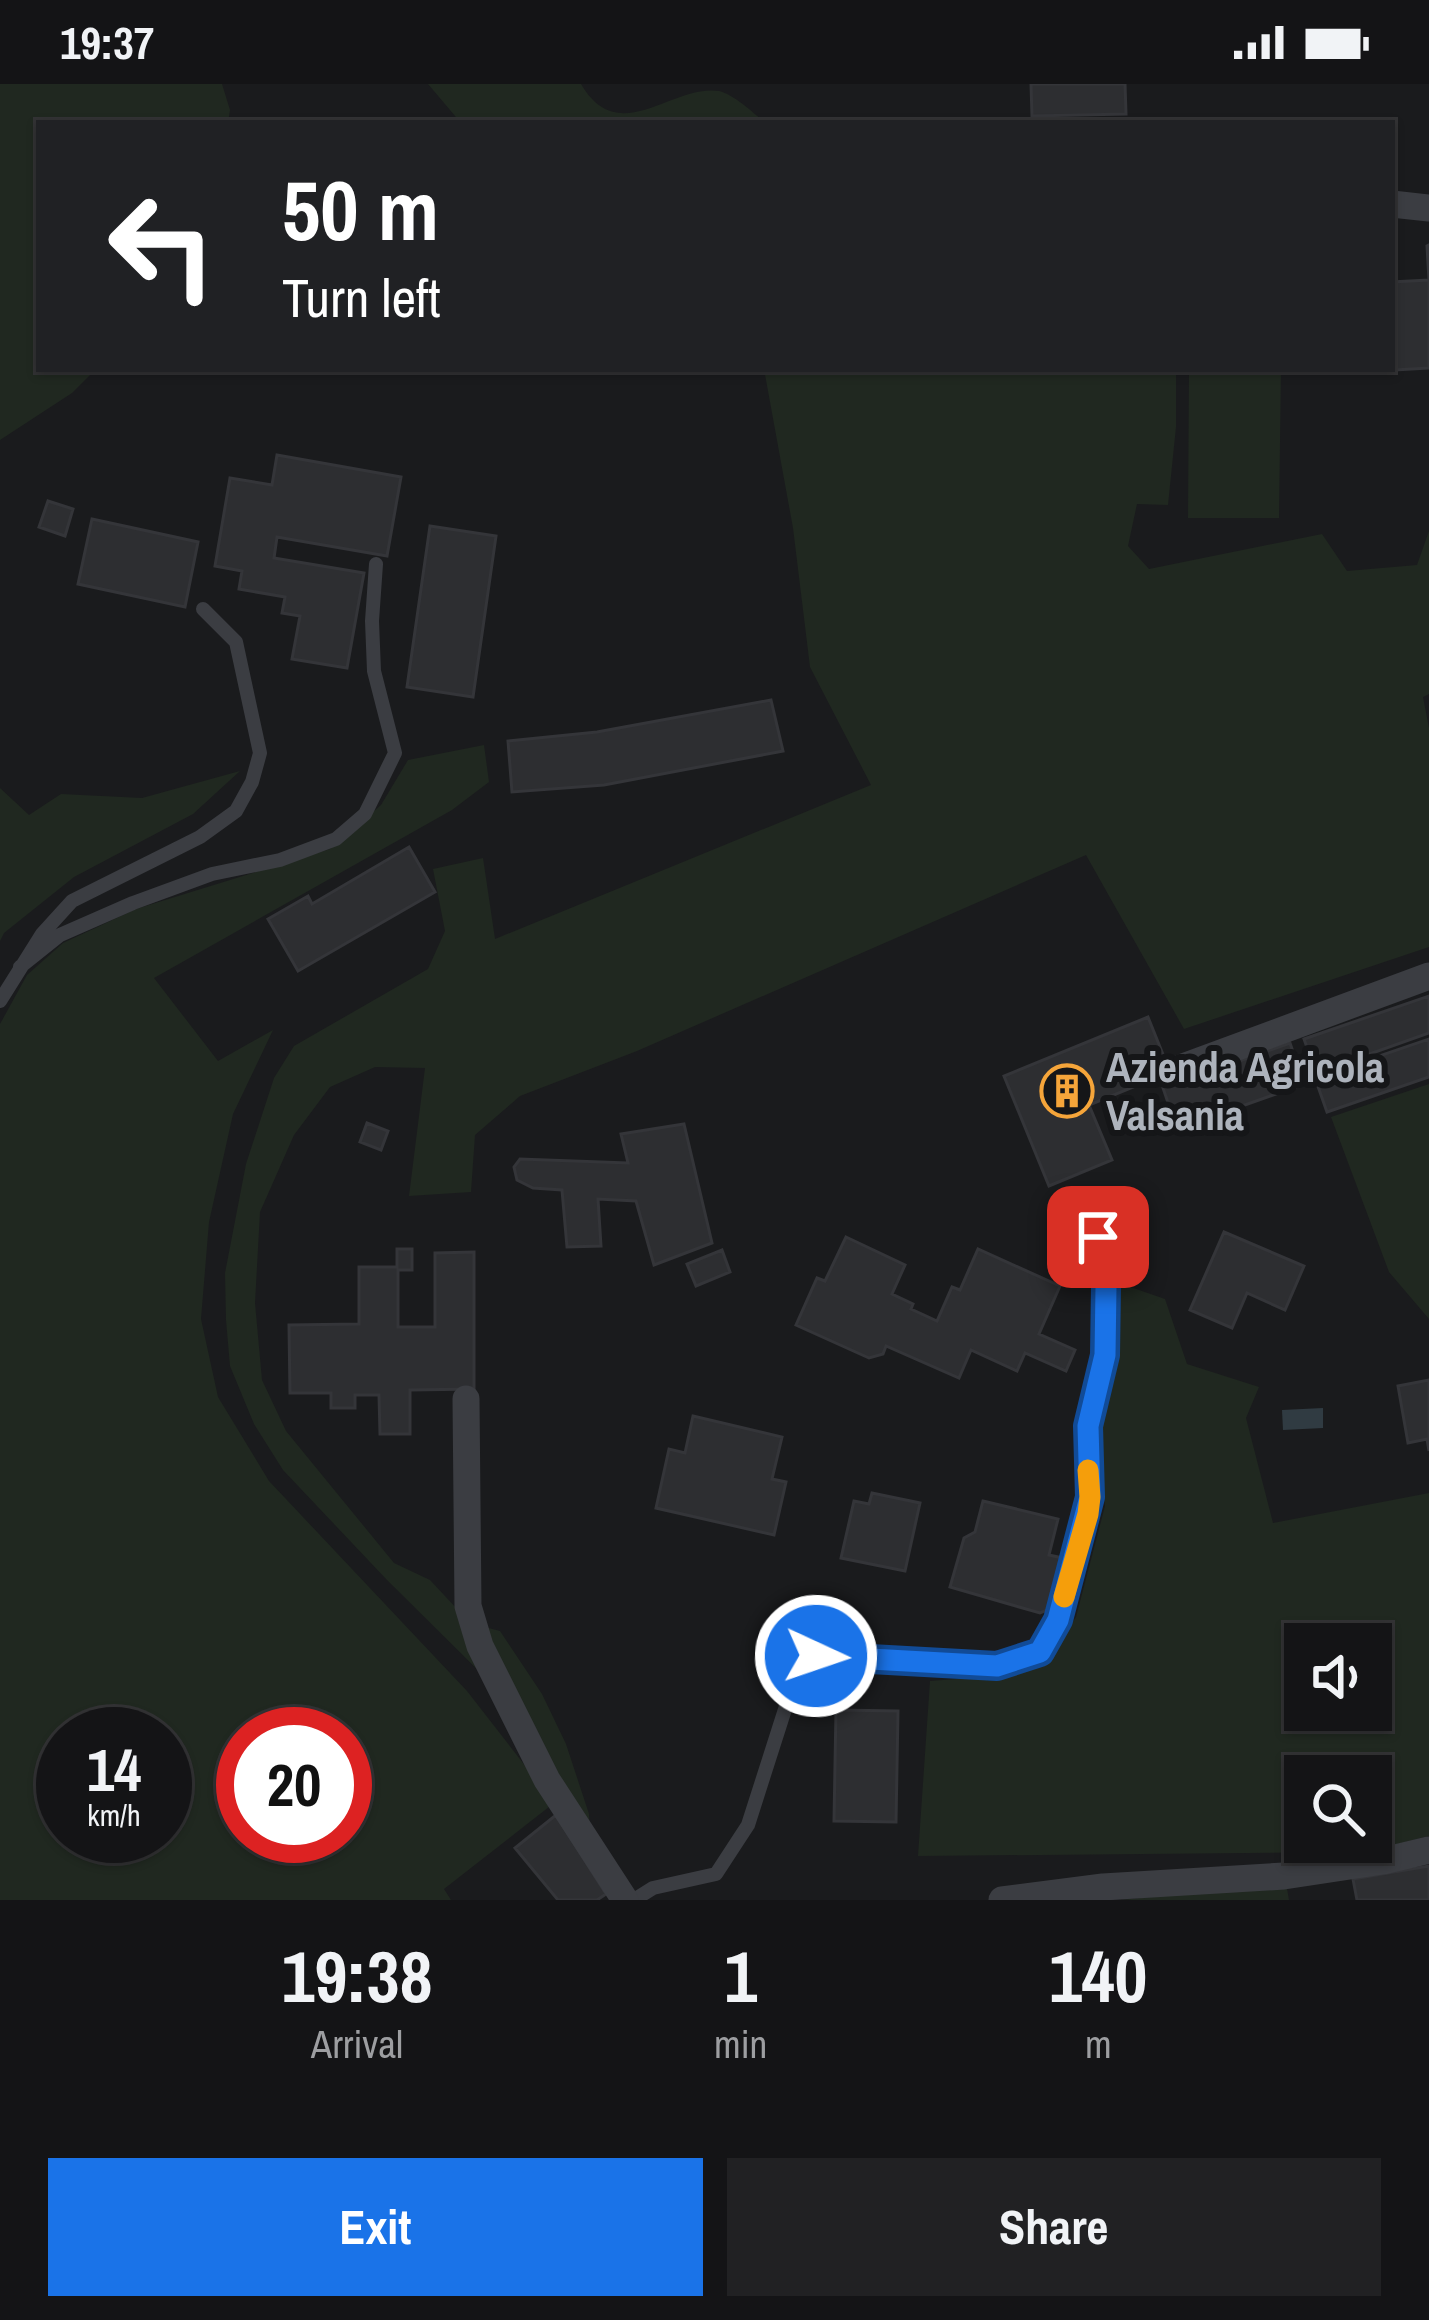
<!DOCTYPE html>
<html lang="en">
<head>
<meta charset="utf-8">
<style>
  :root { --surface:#141416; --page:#212123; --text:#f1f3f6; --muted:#9d9ea1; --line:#333335; --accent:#1a73e8 }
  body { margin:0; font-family:"Archivo Narrow",sans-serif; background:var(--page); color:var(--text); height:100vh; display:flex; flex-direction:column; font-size:45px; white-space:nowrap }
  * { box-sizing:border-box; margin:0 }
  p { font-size:39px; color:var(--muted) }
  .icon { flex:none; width:66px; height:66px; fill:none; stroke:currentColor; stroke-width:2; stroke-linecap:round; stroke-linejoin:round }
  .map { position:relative; height:1816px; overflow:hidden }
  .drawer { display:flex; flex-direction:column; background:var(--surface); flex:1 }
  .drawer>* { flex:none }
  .hud { position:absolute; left:36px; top:36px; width:1359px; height:252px; border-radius:0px; box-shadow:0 3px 9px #0004,0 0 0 3px var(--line); background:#202124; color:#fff; overflow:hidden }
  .buttons { position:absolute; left:1284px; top:1539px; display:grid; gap:24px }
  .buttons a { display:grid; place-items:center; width:108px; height:108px; border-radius:0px; background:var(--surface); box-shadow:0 3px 9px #0004,0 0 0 3px var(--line); font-size:60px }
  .speed { position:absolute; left:36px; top:1623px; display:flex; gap:24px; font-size:60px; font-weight:700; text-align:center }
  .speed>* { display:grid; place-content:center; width:156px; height:156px; border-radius:50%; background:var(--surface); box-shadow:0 3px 9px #0004,0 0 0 3px var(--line); line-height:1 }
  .speed small { font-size:30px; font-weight:400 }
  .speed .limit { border:18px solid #d22; background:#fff; color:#111 }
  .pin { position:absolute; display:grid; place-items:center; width:102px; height:102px; color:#fff; margin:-51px; border-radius:24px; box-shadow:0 6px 18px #0006 }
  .me { position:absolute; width:132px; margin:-66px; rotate:93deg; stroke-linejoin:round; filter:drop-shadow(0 0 9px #0008) }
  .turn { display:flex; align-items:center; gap:42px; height:252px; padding:0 48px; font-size:54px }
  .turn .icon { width:156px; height:156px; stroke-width:2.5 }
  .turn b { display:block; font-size:84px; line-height:102px }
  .eta { display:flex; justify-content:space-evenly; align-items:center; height:204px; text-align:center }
  .eta b { font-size:72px; font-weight:700; line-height:84px }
  .action { display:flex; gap:24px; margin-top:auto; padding:24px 48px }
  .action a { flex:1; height:138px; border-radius:0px; background:var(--accent); color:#fff; font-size:48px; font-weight:700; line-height:138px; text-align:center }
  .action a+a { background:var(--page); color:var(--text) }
  .status { display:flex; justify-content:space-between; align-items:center; height:84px; padding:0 60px; background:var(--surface); direction:ltr }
  .status svg { height:33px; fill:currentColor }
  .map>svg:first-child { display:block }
  .green { fill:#202820; fill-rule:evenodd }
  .water { fill:#303b42 }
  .building { fill:#2d2e31; stroke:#343539; stroke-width:3 }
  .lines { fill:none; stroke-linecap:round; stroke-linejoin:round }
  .service { stroke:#3b3d42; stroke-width:14 }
  .minor { stroke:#3b3d42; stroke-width:27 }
  .route-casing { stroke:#114b97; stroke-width:30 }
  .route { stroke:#1a73e8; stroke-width:21 }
  .slow { stroke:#f59e0b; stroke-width:21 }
  .labels { text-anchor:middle; stroke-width:12; stroke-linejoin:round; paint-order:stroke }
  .poi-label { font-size:42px; font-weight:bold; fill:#adb3bc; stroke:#151618; text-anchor:start }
</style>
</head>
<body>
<div class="status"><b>19:37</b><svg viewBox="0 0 49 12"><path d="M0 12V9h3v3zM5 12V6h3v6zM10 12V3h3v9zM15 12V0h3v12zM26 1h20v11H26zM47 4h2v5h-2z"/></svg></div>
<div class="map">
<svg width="1429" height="1816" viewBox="0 0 1429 1816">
  <rect width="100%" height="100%" fill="#1a1b1d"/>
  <path class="green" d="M 0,0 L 222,0 L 230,26 L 228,39 L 39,39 L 39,285 L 96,285 L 72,309 L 0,356 Z
    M 428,0 L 581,0 C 619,65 671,0 719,7 C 735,11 753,29 766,39 L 461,39 Z
    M 764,285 L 1176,285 L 1176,343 L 1168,421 L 1137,420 L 1128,462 L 1149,485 L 1322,450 L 1347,487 L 1417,481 L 1429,447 L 1429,610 L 1423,613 L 1429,644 L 1429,863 L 1184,945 L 1086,771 L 637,967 L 520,1012 L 475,1051 L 471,1108 L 409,1112 L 425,984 L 375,983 L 330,1003 L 294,1051 L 260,1128 L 255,1219 L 262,1296 L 286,1347 L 394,1479 L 430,1496 L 458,1526 L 494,1602 L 387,1496 L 283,1386 L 254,1340 L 230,1282 L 226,1236 L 225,1189 L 246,1080 L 274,994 L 294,962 L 428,885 L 445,847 L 433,785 L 483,774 L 495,855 L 871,701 L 810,583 L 793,444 Z
    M 1189,285 L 1281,285 L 1279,434 L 1188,434 Z
    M 484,661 L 489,698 L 452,726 L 154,894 L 218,977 L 273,946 L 233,1030 L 209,1138 L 201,1235 L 218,1313 L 269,1397 L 467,1607 L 554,1719 L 444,1805 L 451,1816 L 0,1816 L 0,940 L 27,891 L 63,859 L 136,825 L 330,765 L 381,721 L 408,676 ZM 63,1650 L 165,1650 L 165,1752 L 63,1752 ZM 243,1650 L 345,1650 L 345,1752 L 243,1752 Z
    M 240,687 L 193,730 L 74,793 L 4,849 L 0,857 L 0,704 L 29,731 L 61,710 L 142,714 Z
    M 1429,1000 L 1429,1235 L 1389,1188 L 1331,1033 Z
    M 1116,1198 L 1165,1215 L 1187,1280 L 1259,1303 L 1246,1334 L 1273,1439 L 1429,1409 L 1429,1752 L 1366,1768 L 918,1772 L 930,1597 L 994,1592 L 1047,1575 L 1076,1533 L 1105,1422 L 1099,1354 L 1113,1266 ZM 1305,1560 L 1371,1560 L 1371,1626 L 1305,1626 ZM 1305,1692 L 1371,1692 L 1371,1758 L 1305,1758 Z
    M 481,1542 L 500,1547 L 542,1610 L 566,1660 L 589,1730 L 590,1747 L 555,1695 Z
    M 1286,1799 L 1289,1816 L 1121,1816 Z"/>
  <path class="water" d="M 1323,1324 L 1323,1344 L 1283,1346 L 1282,1326 Z"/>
  <path class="building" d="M 1031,0 L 1125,0 L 1126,30 L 1032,32 Z
    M 1429,161 L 1429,284 L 1377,287 L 1392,285 L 1392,198 L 1429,196 L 1427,162 Z
    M 277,371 L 401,393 L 387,472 L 277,453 L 274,474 L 364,489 L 347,584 L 292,575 L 300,532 L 282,529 L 285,513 L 239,505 L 242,487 L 215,482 L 230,394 L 272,401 Z
    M 48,417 L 73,425 L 65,452 L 39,443 Z
    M 92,435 L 198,458 L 185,523 L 78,500 Z
    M 430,442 L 496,452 L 473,613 L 407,603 Z
    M 771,616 L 783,667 L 604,701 L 512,708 L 508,657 L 597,648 Z
    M 409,763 L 435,808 L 298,887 L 268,835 L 308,812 L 312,820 Z
    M 1429,912 L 1429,949 L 1316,989 L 1304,955 Z
    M 1148,933 L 1170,988 L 1089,1021 L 1112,1076 L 1049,1102 L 1004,992 Z
    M 1429,955 L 1429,993 L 1327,1028 L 1315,994 Z
    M 1290,959 L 1304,1000 L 1177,1045 L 1163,1004 Z
    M 367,1039 L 388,1047 L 381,1066 L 360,1058 Z
    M 684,1040 L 712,1159 L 654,1181 L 636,1117 L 598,1115 L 601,1162 L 567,1163 L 562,1106 L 533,1104 L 517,1096 L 514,1083 L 520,1075 L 628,1079 L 621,1050 Z
    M 1224,1148 L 1304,1182 L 1285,1226 L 1247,1209 L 1232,1244 L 1190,1226 Z
    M 846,1153 L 905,1181 L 892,1210 L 913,1220 L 911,1225 L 937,1237 L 952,1203 L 960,1206 L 978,1165 L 1060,1202 L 1039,1250 L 1075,1266 L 1066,1287 L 1025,1269 L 1017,1287 L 971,1266 L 959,1294 L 886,1262 L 883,1270 L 869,1274 L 796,1241 L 817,1194 L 825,1197 Z
    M 397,1165 L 412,1165 L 412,1186 L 398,1186 L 398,1243 L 435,1243 L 435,1169 L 474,1168 L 474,1305 L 410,1306 L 410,1350 L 380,1350 L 379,1311 L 355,1311 L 355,1324 L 331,1324 L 331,1309 L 290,1309 L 289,1241 L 359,1240 L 359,1183 L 397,1183 Z
    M 722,1166 L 730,1188 L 696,1202 L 687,1180 Z
    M 1429,1296 L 1429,1367 L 1427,1355 L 1408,1359 L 1398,1302 Z
    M 693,1332 L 782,1353 L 772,1395 L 786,1398 L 774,1451 L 656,1424 L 669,1365 L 685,1369 Z
    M 872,1409 L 920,1419 L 905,1487 L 841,1474 L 854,1417 L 869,1420 Z
    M 983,1417 L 1058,1435 L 1049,1471 L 1067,1475 L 1055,1523 L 1040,1529 L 950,1503 L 964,1454 L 975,1448 Z
    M 836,1626 L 898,1627 L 896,1738 L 834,1737 Z
    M 556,1731 L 606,1810 L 597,1816 L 558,1816 L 515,1764 Z
    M 1429,1782 L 1429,1816 L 1357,1816 L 1353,1795 Z"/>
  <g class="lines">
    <path class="service" d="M 20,883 L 60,851 L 133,819 L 212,790 L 280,776 L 336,755 L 365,730 L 395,669 L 374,587 L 372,537 L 376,480
      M 0,917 L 42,850 L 72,817 L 200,753 L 236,727 L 252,698 L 260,669 L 236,558 L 203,525
      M 634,1816 L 653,1804 L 716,1790 L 748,1741 L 795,1594 L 803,1581 L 816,1572 L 997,1582 L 1040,1568 L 1058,1536 L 1088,1430 L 1090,1413 L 1087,1342 L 1105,1271 L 1106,1203 L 1098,1152"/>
    <path class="minor" d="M 1392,120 L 1429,124
      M 1175,986 L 1429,892
      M 466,1315 L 468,1522 L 480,1562 L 547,1696 L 625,1816
      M 1002,1816 L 1103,1803 L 1284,1792 L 1383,1777 L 1429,1766"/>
  </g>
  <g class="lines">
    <g class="route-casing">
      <path id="route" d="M 816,1572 L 997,1582 L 1040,1568 L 1058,1536 L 1090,1413 L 1088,1342 L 1105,1271 L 1106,1203 L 1098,1153"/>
    </g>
    <use href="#route" class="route"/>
    <path class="slow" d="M 1064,1513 L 1088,1430 L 1090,1413 L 1088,1386"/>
  </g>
  <defs>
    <g id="building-ring" transform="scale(2.7)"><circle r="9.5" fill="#151618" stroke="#f5a53a" stroke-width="1.5"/><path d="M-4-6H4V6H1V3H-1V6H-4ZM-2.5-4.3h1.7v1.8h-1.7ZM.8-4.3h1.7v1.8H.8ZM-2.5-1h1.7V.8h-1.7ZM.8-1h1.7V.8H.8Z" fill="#f5a53a"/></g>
  </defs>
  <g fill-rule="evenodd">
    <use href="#building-ring" x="1067" y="1007"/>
  </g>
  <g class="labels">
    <g class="poi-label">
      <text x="1106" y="998">Azienda Agricola<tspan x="1106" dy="48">Valsania</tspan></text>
    </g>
  </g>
</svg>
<div class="buttons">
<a><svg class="icon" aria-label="sound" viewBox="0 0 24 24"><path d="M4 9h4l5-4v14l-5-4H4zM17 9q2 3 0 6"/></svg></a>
<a><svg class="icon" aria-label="search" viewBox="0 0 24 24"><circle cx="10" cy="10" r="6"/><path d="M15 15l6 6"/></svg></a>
</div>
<div class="speed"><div>14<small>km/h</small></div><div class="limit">20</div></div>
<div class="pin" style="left:1098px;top:1153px;background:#d93025"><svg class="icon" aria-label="arrive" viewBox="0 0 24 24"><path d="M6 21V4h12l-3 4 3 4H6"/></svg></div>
<svg class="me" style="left:816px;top:1572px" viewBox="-20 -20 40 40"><circle r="17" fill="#1a73e8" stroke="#fff" stroke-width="3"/><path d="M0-11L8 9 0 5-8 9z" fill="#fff"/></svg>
<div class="hud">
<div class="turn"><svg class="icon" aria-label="left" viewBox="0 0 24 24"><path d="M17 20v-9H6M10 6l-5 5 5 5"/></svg><div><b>50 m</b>Turn left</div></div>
</div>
</div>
<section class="drawer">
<div class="eta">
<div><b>19:38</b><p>Arrival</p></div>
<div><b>1</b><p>min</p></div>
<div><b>140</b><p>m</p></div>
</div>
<div class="action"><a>Exit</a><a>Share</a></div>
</section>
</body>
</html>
